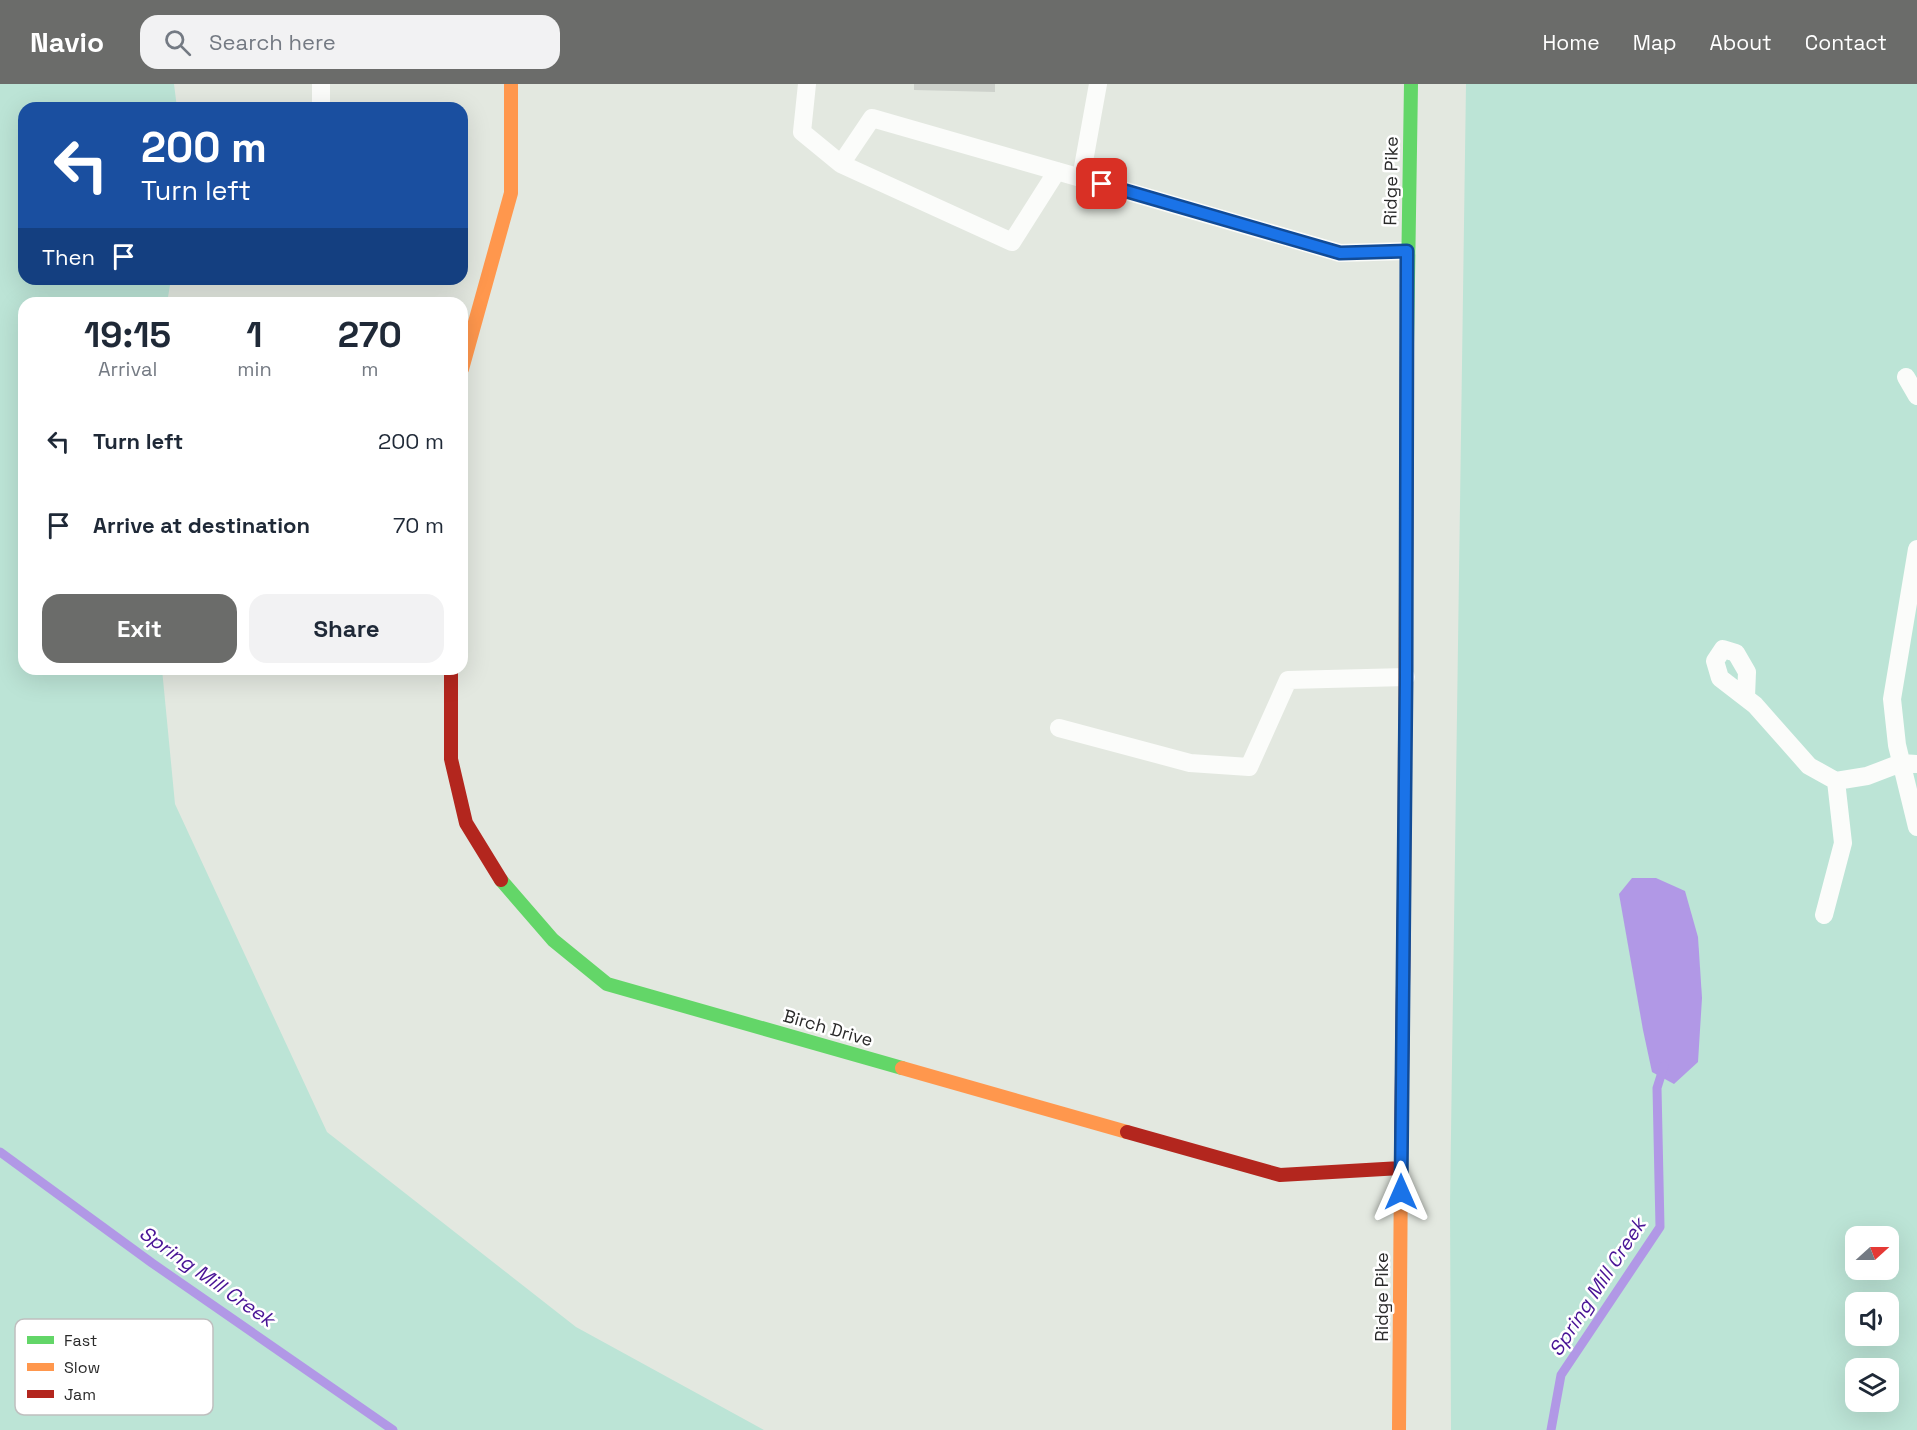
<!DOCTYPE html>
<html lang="en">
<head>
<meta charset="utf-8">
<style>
  :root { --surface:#fff; --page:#f2f2f3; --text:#1f2937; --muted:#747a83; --accent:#6b6c6a }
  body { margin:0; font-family:"Space Grotesk",sans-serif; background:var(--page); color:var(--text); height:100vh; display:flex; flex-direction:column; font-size:22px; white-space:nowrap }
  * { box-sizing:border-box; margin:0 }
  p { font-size:20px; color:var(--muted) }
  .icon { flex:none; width:33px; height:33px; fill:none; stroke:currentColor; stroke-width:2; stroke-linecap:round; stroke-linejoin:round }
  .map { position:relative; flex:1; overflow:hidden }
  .sheet { position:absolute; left:18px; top:213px; width:450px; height:378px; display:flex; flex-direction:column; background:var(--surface); border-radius:18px; box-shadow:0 6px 24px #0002 }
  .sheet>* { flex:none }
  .hud { position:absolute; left:18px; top:18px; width:450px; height:183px; border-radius:18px; box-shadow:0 6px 24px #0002; background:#1a4fa0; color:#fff; overflow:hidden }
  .needle { width:39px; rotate:69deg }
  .buttons { position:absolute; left:1845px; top:1142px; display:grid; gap:12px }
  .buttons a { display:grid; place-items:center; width:54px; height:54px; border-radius:12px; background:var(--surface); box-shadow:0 6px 24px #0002; font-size:30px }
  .pin { position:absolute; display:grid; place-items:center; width:51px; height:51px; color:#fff; margin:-26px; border-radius:12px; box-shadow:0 3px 9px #0006 }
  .me { position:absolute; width:66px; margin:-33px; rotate:0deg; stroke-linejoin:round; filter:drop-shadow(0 0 4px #0008) }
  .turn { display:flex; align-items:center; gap:21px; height:126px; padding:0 24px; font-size:27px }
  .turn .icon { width:78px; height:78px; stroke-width:2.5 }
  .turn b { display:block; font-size:42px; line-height:51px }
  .then { display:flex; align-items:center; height:57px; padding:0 24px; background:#0003; gap:12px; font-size:22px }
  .eta { display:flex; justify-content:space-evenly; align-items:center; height:102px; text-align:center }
  .eta b { font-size:36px; font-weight:600; line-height:42px }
  .action { display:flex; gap:12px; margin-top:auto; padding:12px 24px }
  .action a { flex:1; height:69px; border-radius:18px; background:var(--accent); color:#fff; font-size:24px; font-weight:600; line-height:69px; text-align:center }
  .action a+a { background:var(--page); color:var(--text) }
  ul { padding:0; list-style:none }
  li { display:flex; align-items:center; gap:18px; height:84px; padding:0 24px }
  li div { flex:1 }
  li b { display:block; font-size:22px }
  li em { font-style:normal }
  header { display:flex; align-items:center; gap:36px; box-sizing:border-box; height:84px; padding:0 30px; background:var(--accent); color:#fff }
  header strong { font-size:28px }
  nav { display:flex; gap:33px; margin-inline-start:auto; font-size:21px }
  .search { width:420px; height:54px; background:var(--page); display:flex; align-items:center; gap:15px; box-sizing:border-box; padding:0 21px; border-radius:18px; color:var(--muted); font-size:22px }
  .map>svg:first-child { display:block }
  .green { fill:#bce4d6; fill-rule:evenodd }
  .water { fill:#b198e6 }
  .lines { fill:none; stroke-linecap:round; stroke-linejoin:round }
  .stream { stroke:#b198e6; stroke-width:9 }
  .building { fill:#cdd1cb }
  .lane { stroke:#fbfcfa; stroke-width:18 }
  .fast { stroke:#63d668; stroke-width:14 }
  .slow { stroke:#ff974d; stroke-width:14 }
  .jam { stroke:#b3261e; stroke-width:14 }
  .route-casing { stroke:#114b97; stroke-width:15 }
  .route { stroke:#1a73e8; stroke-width:10 }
  .labels { text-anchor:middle; stroke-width:5; stroke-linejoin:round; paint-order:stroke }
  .street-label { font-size:18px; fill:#2a2a2a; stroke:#fff }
  .water-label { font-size:20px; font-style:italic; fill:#481395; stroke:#fff }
  .key { fill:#fff; stroke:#bfbfbf; stroke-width:1.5 }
  .key-label { font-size:16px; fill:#2a2a2a }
</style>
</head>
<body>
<header>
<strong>Navio</strong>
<div class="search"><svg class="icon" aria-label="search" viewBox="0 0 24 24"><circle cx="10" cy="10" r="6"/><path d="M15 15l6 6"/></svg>Search here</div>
<nav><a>Home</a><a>Map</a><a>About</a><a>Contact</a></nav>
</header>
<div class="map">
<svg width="1917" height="1346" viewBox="0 0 1917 1346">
  <rect width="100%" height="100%" fill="#e3e8e0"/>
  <path class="green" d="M 0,0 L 174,0 L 177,24 L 24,24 L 24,195 L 171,195 L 167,219 L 24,219 L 24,585 L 162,585 L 175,720 L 327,1048 L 576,1243 L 764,1346 L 0,1346 Z
    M 1466,0 L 1917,0 L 1917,1346 L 1451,1346 L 1450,1120 ZM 1856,1152 L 1888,1152 L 1888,1185 L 1856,1185 ZM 1856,1218 L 1888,1218 L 1888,1251 L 1856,1251 ZM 1856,1284 L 1888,1284 L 1888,1317 L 1856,1317 Z"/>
  <path class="water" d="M 1632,794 L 1656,794 L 1685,807 L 1698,853 L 1702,914 L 1698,978 L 1674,1000 L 1652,988 L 1643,946 L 1619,810 Z"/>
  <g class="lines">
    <path class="stream" d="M 0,1068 L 152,1179 L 393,1346
      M 1551,1346 L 1561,1291 L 1660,1143 L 1657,1004 L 1664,982"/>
  </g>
  <path class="building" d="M 914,0 L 995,0 L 995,8 L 914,6 Z"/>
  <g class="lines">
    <path class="lane" d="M 321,0 L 321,24
      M 807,0 L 802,48 L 841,80
      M 1098,0 L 1081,94 L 1340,169 L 1407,167
      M 1057,87 L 1012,158 L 841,80 L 872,34 L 1081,94
      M 1906,293 L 1917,312
      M 1917,465 L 1892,615 L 1897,661 L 1917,743
      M 1746,613 L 1747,588 L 1736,569 L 1723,565 L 1715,577 L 1720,594 L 1755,621 L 1809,682 L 1836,697 L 1867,692 L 1901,679 L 1917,680
      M 1059,644 L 1190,679 L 1249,683 L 1288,596 L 1406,593
      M 1824,831 L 1843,759 L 1836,697"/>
    <path class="fast" d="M 1407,260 L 1411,0
      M 501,796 L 553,856 L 607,900 L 902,984"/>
    <path class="slow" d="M 462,285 L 511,109 L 511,0
      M 1404,814 L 1406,497
      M 902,984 L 1127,1048
      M 1399,1346 L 1401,1078"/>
    <path class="jam" d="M 1406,497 L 1407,260
      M 451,585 L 451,675 L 466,739 L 501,796
      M 1127,1048 L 1280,1091 L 1401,1084
      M 1401,1078 L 1404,814"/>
  </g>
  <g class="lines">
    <g class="route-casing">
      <path id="route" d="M 1102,100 L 1340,169 L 1407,167 L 1406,593 L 1401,1108"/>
    </g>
    <use href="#route" class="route"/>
  </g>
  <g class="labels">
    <g class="street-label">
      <text transform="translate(1391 97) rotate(-89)" y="6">Ridge Pike</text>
      <text transform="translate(828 944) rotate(16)" y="6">Birch Drive</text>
      <text transform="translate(1382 1213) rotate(-90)" y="6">Ridge Pike</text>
    </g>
    <g class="water-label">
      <text transform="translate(207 1192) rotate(35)" y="7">Spring Mill Creek</text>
      <text transform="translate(1597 1203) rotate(-57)" y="7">Spring Mill Creek</text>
    </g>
  </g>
  <rect x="15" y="1235" width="198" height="96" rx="9" class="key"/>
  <rect x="27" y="1252" width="27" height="8" fill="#63d668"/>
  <rect x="27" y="1279" width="27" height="8" fill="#ff974d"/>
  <rect x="27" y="1306" width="27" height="8" fill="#b3261e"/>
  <g class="key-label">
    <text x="64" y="1262">Fast</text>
    <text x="64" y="1289">Slow</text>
    <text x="64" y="1316">Jam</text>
  </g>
</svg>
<div class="buttons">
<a><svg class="needle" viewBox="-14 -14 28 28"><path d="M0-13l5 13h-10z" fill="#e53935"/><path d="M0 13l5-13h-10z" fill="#747a83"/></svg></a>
<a><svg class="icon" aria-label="sound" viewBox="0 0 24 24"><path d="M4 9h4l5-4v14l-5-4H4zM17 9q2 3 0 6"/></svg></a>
<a><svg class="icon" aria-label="layers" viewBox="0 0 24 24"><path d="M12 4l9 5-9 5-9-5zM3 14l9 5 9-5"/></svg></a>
</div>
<div class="pin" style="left:1102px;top:100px;background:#d93025"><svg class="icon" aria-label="arrive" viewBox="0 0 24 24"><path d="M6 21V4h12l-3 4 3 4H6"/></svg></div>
<svg class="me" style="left:1401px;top:1108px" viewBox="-20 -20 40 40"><path d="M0-17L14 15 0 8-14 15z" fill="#1a73e8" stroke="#fff" stroke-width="4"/></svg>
<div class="hud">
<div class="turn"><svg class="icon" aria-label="left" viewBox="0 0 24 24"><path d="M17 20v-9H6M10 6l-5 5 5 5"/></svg><div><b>200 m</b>Turn left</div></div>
<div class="then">Then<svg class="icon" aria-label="arrive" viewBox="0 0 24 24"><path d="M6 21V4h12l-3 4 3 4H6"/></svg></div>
</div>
<section class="sheet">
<div class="eta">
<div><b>19:15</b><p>Arrival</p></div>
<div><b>1</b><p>min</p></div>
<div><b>270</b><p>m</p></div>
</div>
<ul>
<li><svg class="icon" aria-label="left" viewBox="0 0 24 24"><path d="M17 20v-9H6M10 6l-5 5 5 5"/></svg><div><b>Turn left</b></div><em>200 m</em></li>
<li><svg class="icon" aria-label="arrive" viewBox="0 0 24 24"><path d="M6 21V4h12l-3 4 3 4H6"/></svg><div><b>Arrive at destination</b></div><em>70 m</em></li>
</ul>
<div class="action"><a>Exit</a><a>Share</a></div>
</section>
</div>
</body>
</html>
